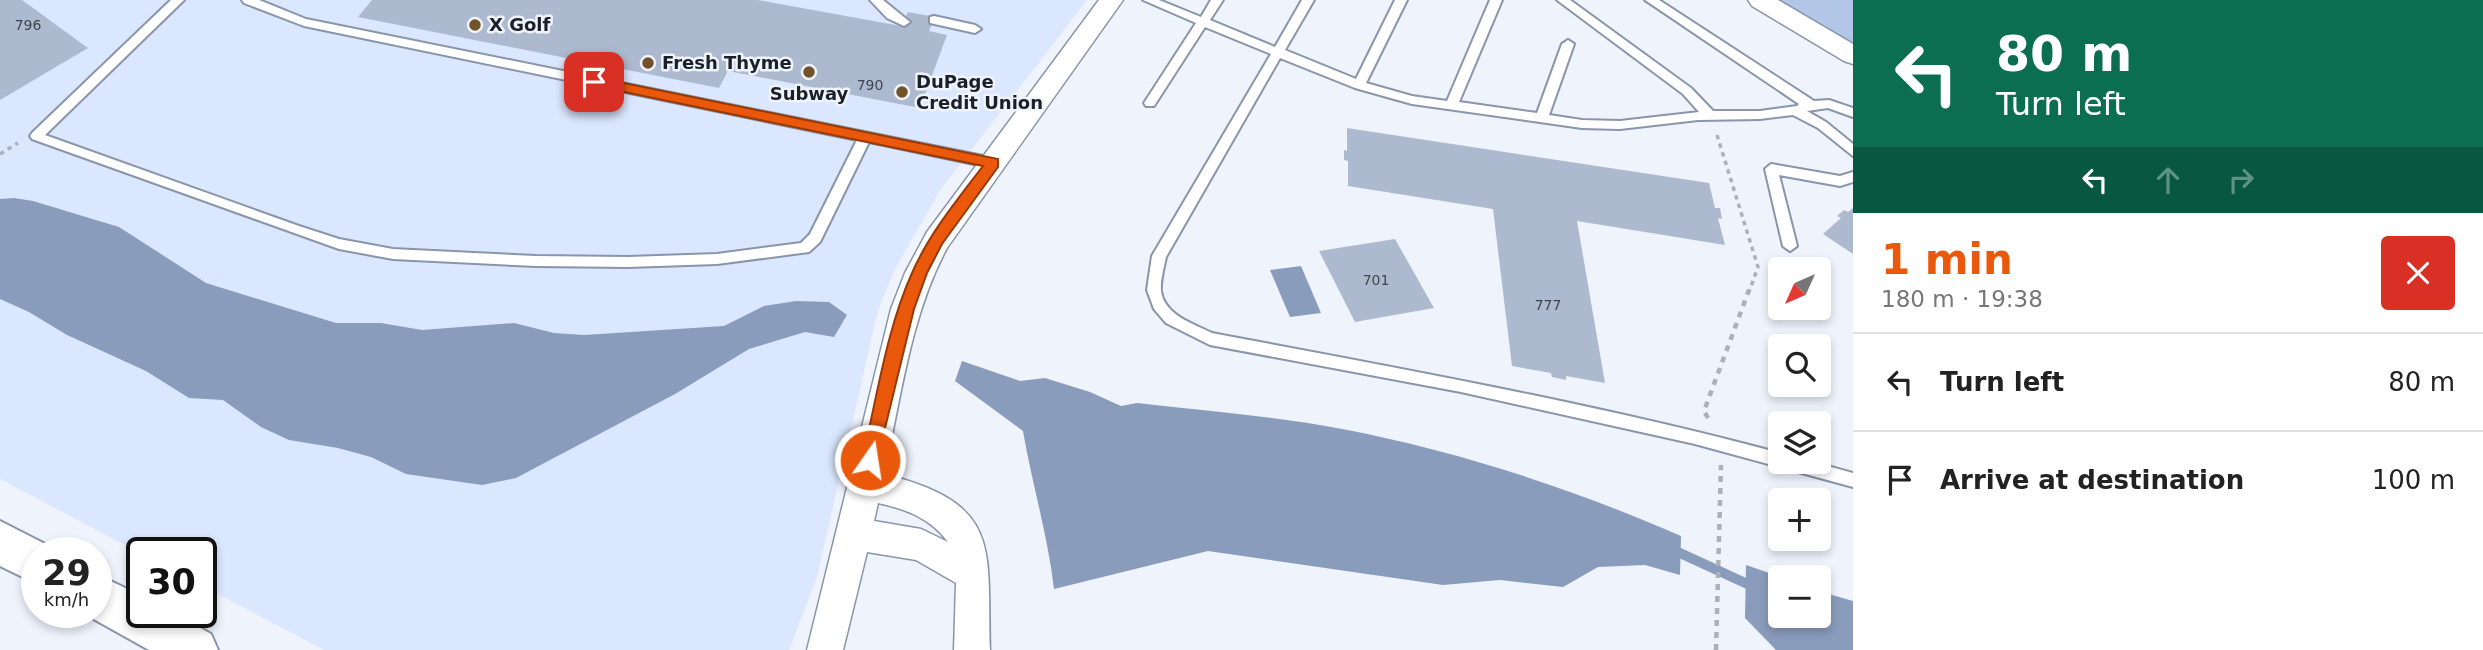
<!DOCTYPE html>
<html lang="en">
<head>
<meta charset="utf-8">
<style>
  :root { --surface:#fff; --page:#f2f2f2; --text:#222; --muted:#767676; --line:#e0e0e0; --accent:#ea580c }
  body { margin:0; font-family:"DejaVu Sans",sans-serif; background:var(--page); color:var(--text); height:100vh; display:flex; flex-direction:column; font-size:26px; white-space:nowrap }
  * { box-sizing:border-box; margin:0 }
  p { font-size:23px; color:var(--muted) }
  .icon { flex:none; width:38px; height:38px; fill:none; stroke:currentColor; stroke-width:2; stroke-linecap:round; stroke-linejoin:round }
  .map { position:relative; flex:1; overflow:hidden }
  .panel { display:flex; flex-direction:column; background:var(--surface); width:630px }
  .panel>* { flex:none }
  .top-card { background:#0b6e4f; color:#fff; overflow:hidden }
  .needle { width:46px; rotate:225deg }
  .tools { position:absolute; left:1768px; top:257px; display:grid; gap:14px }
  .tools a { display:grid; place-items:center; width:63px; height:63px; border-radius:7px; background:var(--surface); box-shadow:0 4px 10px #0003; font-size:35px }
  .speed { position:absolute; left:21px; top:537px; display:flex; gap:14px; font-size:35px; font-weight:700; text-align:center }
  .speed>* { display:grid; place-content:center; width:91px; height:91px; border-radius:50%; background:var(--surface); box-shadow:0 4px 10px #0003; line-height:1 }
  .speed small { font-size:18px; font-weight:400 }
  .speed .limit { border:4px solid #111; border-radius:10px; background:#fff; color:#111 }
  .pin { position:absolute; display:grid; place-items:center; width:60px; height:60px; color:#fff; margin:-30px; border-radius:14px; box-shadow:0 4px 10px #0006 }
  .me { position:absolute; width:77px; margin:-38px; rotate:13deg; stroke-linejoin:round; filter:drop-shadow(0 0 5px #0008) }
  .turn { display:flex; align-items:center; gap:24px; height:147px; padding:0 28px; font-size:32px }
  .turn .icon { width:91px; height:91px; stroke-width:2.5 }
  .turn b { display:block; font-size:49px; line-height:60px }
  .lanes { display:flex; align-items:center; height:66px; padding:0 28px; background:#0003; justify-content:center; gap:35px; direction:ltr }
  .lanes .off { opacity:.35 }
  .round { display:grid; place-items:center; flex:none; width:74px; height:74px; border-radius:7px; background:var(--page) }
  .head { display:flex; align-items:center; justify-content:space-between; height:119px; padding:0 28px }
  h1 { font-size:42px; font-weight:700; line-height:52px; color:var(--accent) }
  ul { padding:0; list-style:none }
  li { display:flex; align-items:center; gap:21px; height:98px; padding:0 28px; border-top:2px solid var(--line) }
  li div { flex:1 }
  li b { display:block; font-size:26px }
  li em { font-style:normal }
  main { display:flex; flex:1; min-height:0 }
  .map>svg:first-child { display:block }
  .built { fill:#dae7fe }
  .forest { fill:#b2c6e7 }
  .water { fill:#8a9cbc }
  .lines { fill:none; stroke-linecap:round; stroke-linejoin:round }
  .stream { stroke:#8a9cbc; stroke-width:10 }
  .building { fill:#adb9ce }
  .service-casing { stroke:#8995a9; stroke-width:4 }
  .minor-casing { stroke:#8995a9; stroke-width:3 }
  .primary-casing { stroke:#8995a9; stroke-width:4 }
  .path-far1 { stroke:#acb0b9; stroke-width:3.5; stroke-dasharray:4.5 4.5; stroke-linecap:butt }
  .path { stroke:#acb0b9; stroke-width:4.5; stroke-dasharray:6 6; stroke-linecap:butt }
  .service { fill:#fff; fill-rule:evenodd }
  .minor { fill:#fff; fill-rule:evenodd }
  .primary { fill:#fff; fill-rule:evenodd }
  .route { fill:#ea580c; stroke:#983908; stroke-width:2 }
  .poi-dot { fill:#725228; stroke:#eef3fc; stroke-width:2.5 }
  .labels { text-anchor:middle; stroke-width:5; stroke-linejoin:round; paint-order:stroke }
  .number-label { font-size:14px; fill:#404651 }
  .poi-label { font-size:18px; font-weight:bold; fill:#1b1f27; stroke:#eef3fc; text-anchor:start }
</style>
</head>
<body>
<main>
<div class="map">
<svg width="1853" height="650" viewBox="0 0 1853 650">
  <rect width="100%" height="100%" fill="#eef3fc"/>
  <path class="built" d="M 0,0 L 1087,0 L 941,189 L 895,269 L 878,310 L 817,577 L 789,650 L 324,650 L 201,585 L 201,553 L 142,554 L 0,479 Z"/>
  <path class="forest" d="M 1761,0 L 1853,0 L 1853,54 Z"/>
  <path class="water" d="M 14,198 L 33,201 L 119,227 L 206,283 L 336,323 L 381,323 L 422,330 L 514,323 L 554,333 L 584,335 L 724,326 L 764,306 L 796,301 L 829,302 L 847,315 L 834,337 L 805,332 L 749,349 L 675,394 L 516,478 L 482,485 L 406,474 L 371,457 L 338,448 L 289,440 L 261,427 L 223,400 L 189,398 L 146,371 L 67,335 L 29,312 L 0,299 L 0,199 Z
    M 1301,266 L 1321,313 L 1290,317 L 1270,270 Z
    M 962,361 L 1020,381 L 1045,378 L 1090,392 L 1121,406 L 1137,403 C 1205,411 1275,416 1342,429 C 1458,451 1573,489 1681,536 L 1680,575 L 1645,565 L 1598,567 L 1563,587 L 1500,580 L 1443,585 L 1208,551 L 1054,589 C 1048,536 1032,484 1023,431 L 955,381 Z
    M 1746,565 L 1781,577 L 1780,616 L 1818,616 L 1818,591 L 1853,601 L 1853,650 L 1776,650 L 1745,618 Z"/>
  <g class="lines">
    <path class="stream" d="M 1668,551 L 1680,553 L 1780,599"/>
  </g>
  <path class="building" d="M 0,0 L 22,0 L 88,48 L 0,100 Z
    M 372,0 L 758,0 L 901,26 L 908,12 L 935,17 L 929,31 L 947,35 L 920,108 L 728,71 L 719,88 L 358,17 Z
    M 1347,128 L 1709,183 L 1715,208 L 1720,208 L 1722,219 L 1718,218 L 1725,245 L 1577,221 L 1605,383 L 1566,376 L 1566,380 L 1552,377 L 1551,373 L 1512,366 L 1493,209 L 1348,186 L 1348,161 L 1344,160 L 1344,150 L 1347,151 Z
    M 1853,208 L 1853,254 L 1823,234 L 1841,218 L 1837,216 L 1844,210 L 1848,212 Z
    M 1395,239 L 1434,308 L 1355,322 L 1319,251 Z"/>
  <g class="lines">
    <g class="service-casing">
      <path id="service" d="M 171,0 L 184,0 L 45,135 L 299,226 L 339,239 L 393,249 L 536,256 L 628,257 L 717,254 L 801,243 L 810,234 L 857,140 L 304,26 L 244,3 L 242,0 L 259,0 L 306,19 L 993,158 L 999,163 L 993,168 L 869,142 L 820,242 L 809,252 L 717,264 L 628,267 L 536,266 L 393,259 L 339,249 L 32,139 L 30,136 L 32,133 Z
        M 870,0 L 883,0 L 910,22 L 904,26 L 887,18 Z
        M 1143,0 L 1159,0 L 1201,17 L 1211,0 L 1223,0 L 1210,20 L 1275,47 L 1302,0 L 1314,0 L 1285,50 L 1356,79 L 1395,0 L 1407,0 L 1366,83 L 1412,96 L 1447,101 L 1490,0 L 1502,0 L 1459,102 L 1537,113 L 1562,44 L 1568,40 L 1574,44 L 1549,115 L 1582,120 L 1620,121 L 1699,112 L 1683,94 L 1557,0 L 1570,0 L 1691,88 L 1713,111 L 1760,111 L 1797,106 L 1799,104 L 1645,0 L 1659,0 L 1814,101 L 1829,100 L 1853,108 L 1853,117 L 1828,108 L 1807,111 L 1826,122 L 1853,144 L 1853,156 L 1818,128 L 1793,115 L 1760,119 L 1698,120 L 1620,129 L 1582,128 L 1412,104 L 1355,88 L 1280,58 L 1166,257 C 1164,267 1160,281 1161,291 C 1164,315 1194,324 1212,333 C 1402,369 1593,403 1780,453 L 1780,462 L 1813,462 L 1853,473 L 1853,487 L 1695,444 L 1461,392 L 1210,345 L 1166,323 L 1154,309 L 1147,290 L 1152,256 L 1271,54 L 1205,27 L 1154,106 L 1146,106 L 1144,103 L 1146,100 L 1196,23 Z
        M 934,16 L 975,25 L 981,29 L 975,33 L 930,23 L 930,17 Z
        M 1771,164 L 1840,176 L 1853,172 L 1853,182 L 1840,186 L 1779,175 L 1797,246 L 1790,251 L 1783,246 L 1765,169 Z"/>
    </g>
    <g class="minor-casing">
      <path id="minor" d="M 1099,0 L 1123,0 L 947,248 C 910,317 901,398 884,474 C 1003,504 987,547 990,650 L 954,650 L 956,583 L 916,560 L 867,552 L 843,650 L 807,650 L 891,309 L 905,273 L 927,232 ZM 878,503 C 906,509 930,518 948,542 L 921,529 L 874,521 Z
        M 1748,0 L 1778,0 L 1853,44 L 1853,64 L 1844,61 L 1752,6 Z"/>
    </g>
    <g class="primary-casing">
      <path id="primary" d="M 0,521 L 53,548 L 55,553 L 37,553 L 37,584 L 0,566 Z
        M 96,574 L 142,596 L 142,612 L 172,612 L 211,634 L 218,650 L 149,650 L 81,612 L 96,612 Z"/>
    </g>
    <path class="path-far1" d="M 1717,135 L 1758,267 L 1749,292
      M 0,154 L 18,143"/>
    <path class="path" d="M 1708,418 L 1704,411 L 1749,290
      M 1716,650 L 1721,465"/>
    <use href="#service" class="service"/>
    <use href="#minor" class="minor"/>
    <use href="#primary" class="primary"/>
  </g>
  <path class="route" d="M 594,77 L 998,159 L 998,167 L 942,244 L 927,273 L 914,309 L 876,465 L 870,468 L 864,465 L 862,460 C 877,398 886,331 912,273 C 929,234 957,200 983,166 L 590,85 L 590,78 Z"/>
  <g class="poi-dot">
    <circle cx="475" cy="25" r="7"/>
    <circle cx="648" cy="63" r="7"/>
    <circle cx="809" cy="72" r="7"/>
    <circle cx="902" cy="92" r="7"/>
  </g>
  <g class="labels">
    <g class="number-label">
      <text x="28" y="30">796</text>
      <text x="870" y="90">790</text>
      <text x="1376" y="285">701</text>
      <text x="1548" y="310">777</text>
    </g>
    <g class="poi-label">
      <text x="489" y="31">X Golf</text>
      <text x="662" y="69">Fresh Thyme</text>
      <text x="916" y="88">DuPage<tspan x="916" dy="21">Credit Union</tspan></text>
      <text x="809" y="100" text-anchor="middle">Subway</text>
    </g>
  </g>
</svg>
<div class="tools">
<a><svg class="needle" viewBox="-14 -14 28 28"><path d="M0-13l5 13h-10z" fill="#e53935"/><path d="M0 13l5-13h-10z" fill="#767676"/></svg></a>
<a><svg class="icon" aria-label="search" viewBox="0 0 24 24"><circle cx="10" cy="10" r="6"/><path d="M15 15l6 6"/></svg></a>
<a><svg class="icon" aria-label="layers" viewBox="0 0 24 24"><path d="M12 4l9 5-9 5-9-5zM3 14l9 5 9-5"/></svg></a>
<a>+</a>
<a>−</a>
</div>
<div class="speed"><div>29<small>km/h</small></div><div class="limit">30</div></div>
<div class="pin" style="left:594px;top:82px;background:#d93025"><svg class="icon" aria-label="arrive" viewBox="0 0 24 24"><path d="M6 21V4h12l-3 4 3 4H6"/></svg></div>
<svg class="me" style="left:870px;top:460px" viewBox="-20 -20 40 40"><circle r="17" fill="#ea580c" stroke="#fff" stroke-width="3"/><path d="M0-11L8 9 0 5-8 9z" fill="#fff"/></svg>
</div>
<section class="panel">
<div class="top-card">
<div class="turn"><svg class="icon" aria-label="left" viewBox="0 0 24 24"><path d="M17 20v-9H6M10 6l-5 5 5 5"/></svg><div><b>80 m</b>Turn left</div></div>
<div class="lanes"><svg class="icon" aria-label="left" viewBox="0 0 24 24"><path d="M17 20v-9H6M10 6l-5 5 5 5"/></svg><svg class="icon off" aria-label="ahead" viewBox="0 0 24 24"><path d="M12 20V5M6 11l6-6 6 6"/></svg><svg class="icon off" aria-label="right" viewBox="0 0 24 24"><path d="M7 20v-9h11M14 6l5 5-5 5"/></svg></div>
</div>
<div class="head"><div><h1>1 min</h1><p>180 m · 19:38</p></div><a class="round" style="background:#d93025;color:#fff"><svg class="icon" aria-label="close" viewBox="0 0 24 24"><path d="M6 6l12 12M18 6L6 18"/></svg></a></div>
<ul>
<li><svg class="icon" aria-label="left" viewBox="0 0 24 24"><path d="M17 20v-9H6M10 6l-5 5 5 5"/></svg><div><b>Turn left</b></div><em>80 m</em></li>
<li><svg class="icon" aria-label="arrive" viewBox="0 0 24 24"><path d="M6 21V4h12l-3 4 3 4H6"/></svg><div><b>Arrive at destination</b></div><em>100 m</em></li>
</ul>
</section>
</main>
</body>
</html>
